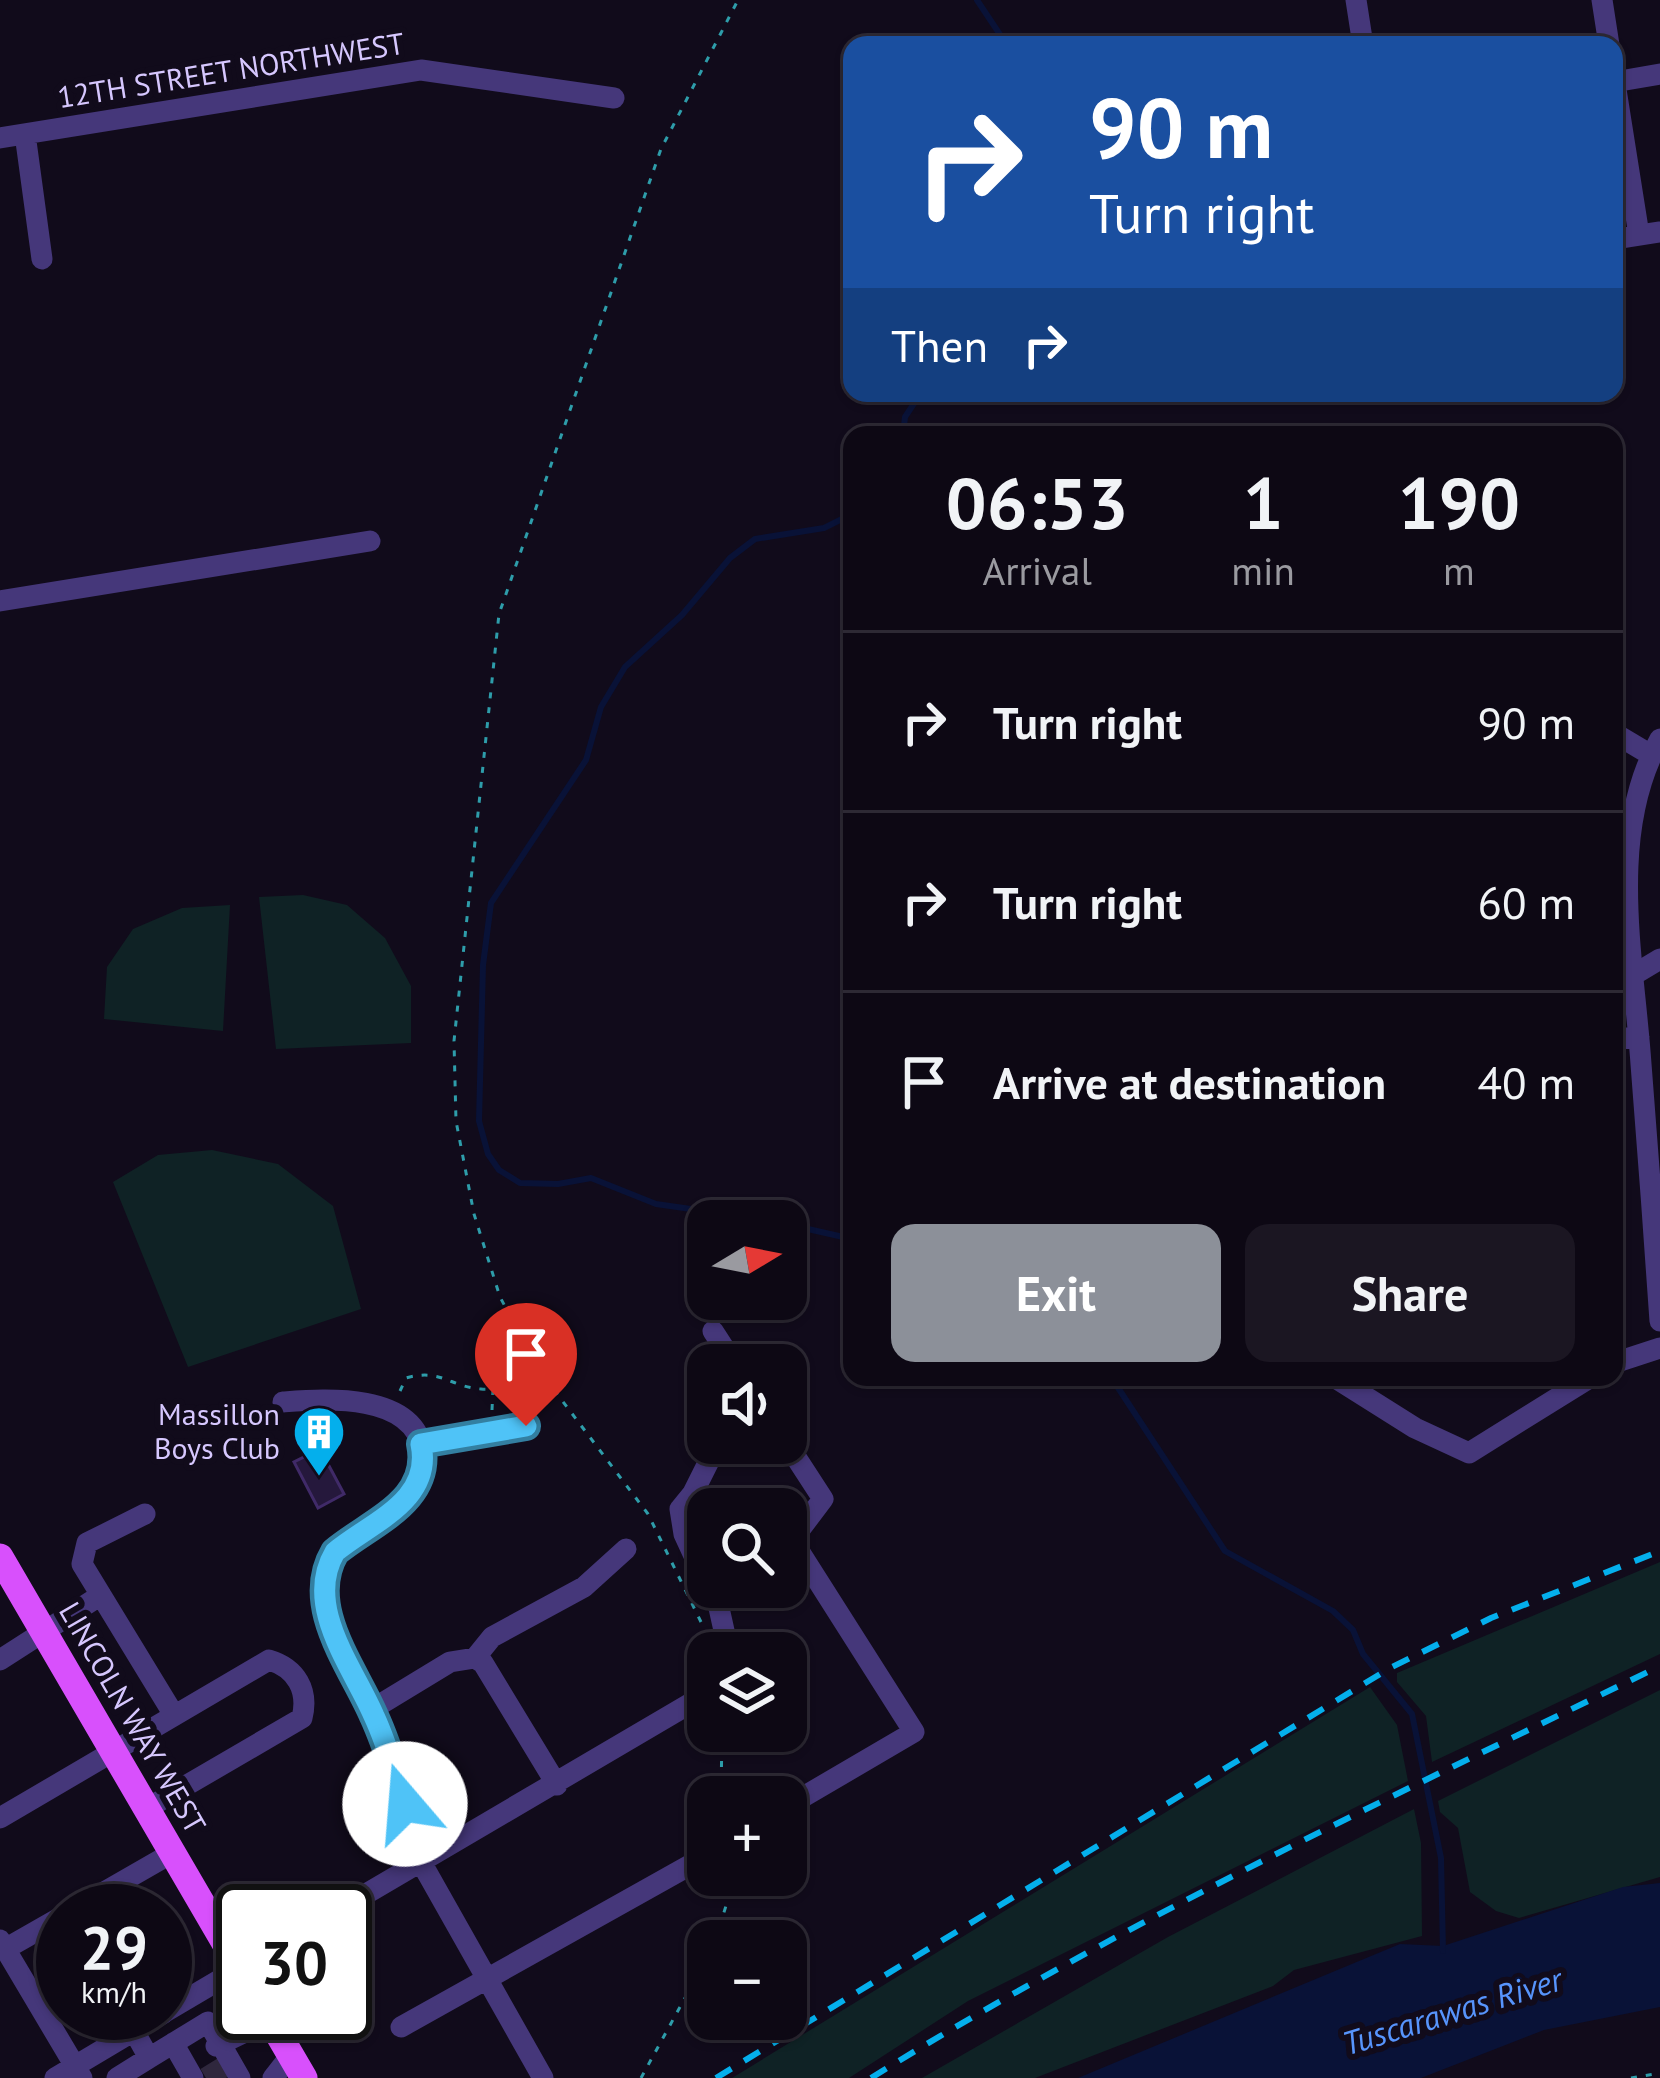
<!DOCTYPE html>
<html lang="en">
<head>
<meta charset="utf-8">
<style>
  :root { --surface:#0d0814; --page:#1b1622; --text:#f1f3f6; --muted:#9a9aa0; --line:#2d2934; --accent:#8c9099 }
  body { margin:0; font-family:"PT Sans",sans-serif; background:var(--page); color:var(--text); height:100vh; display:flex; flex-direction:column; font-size:45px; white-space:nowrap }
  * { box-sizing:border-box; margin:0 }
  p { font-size:39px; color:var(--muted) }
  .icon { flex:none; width:66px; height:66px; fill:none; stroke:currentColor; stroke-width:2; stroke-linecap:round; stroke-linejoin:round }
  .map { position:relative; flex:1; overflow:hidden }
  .side { position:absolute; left:843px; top:426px; width:780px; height:960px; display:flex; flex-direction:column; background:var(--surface); border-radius:24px; box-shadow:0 3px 9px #0004,0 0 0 3px var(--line) }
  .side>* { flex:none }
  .hud { position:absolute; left:843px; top:36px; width:780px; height:366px; border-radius:24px; box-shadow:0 3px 9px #0004,0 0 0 3px var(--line); background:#1a4fa0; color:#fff; overflow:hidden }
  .needle { width:78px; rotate:80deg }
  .controls { position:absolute; left:687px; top:1200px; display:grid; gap:24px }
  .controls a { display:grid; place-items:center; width:120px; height:120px; border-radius:24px; background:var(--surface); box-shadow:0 3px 9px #0004,0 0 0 3px var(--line); font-size:60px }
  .speed { position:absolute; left:36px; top:1884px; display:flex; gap:24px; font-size:60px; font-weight:700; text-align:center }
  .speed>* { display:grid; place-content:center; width:156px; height:156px; border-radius:50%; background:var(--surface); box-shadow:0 3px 9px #0004,0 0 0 3px var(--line); line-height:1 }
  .speed small { font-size:30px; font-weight:400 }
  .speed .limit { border:6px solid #111; border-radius:18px; background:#fff; color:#111 }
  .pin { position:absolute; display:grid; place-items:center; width:102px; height:102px; color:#fff; margin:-123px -51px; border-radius:50% 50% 50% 0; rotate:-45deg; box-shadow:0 0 12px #0007 }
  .pin .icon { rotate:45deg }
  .me { position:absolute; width:132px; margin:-66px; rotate:342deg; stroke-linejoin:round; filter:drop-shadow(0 0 9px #0008) }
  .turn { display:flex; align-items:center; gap:42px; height:252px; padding:0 48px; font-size:54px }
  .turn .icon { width:156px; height:156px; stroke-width:2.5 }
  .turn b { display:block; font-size:84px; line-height:102px }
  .then { display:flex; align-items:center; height:114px; padding:0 48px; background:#0003; gap:24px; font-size:45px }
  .eta { display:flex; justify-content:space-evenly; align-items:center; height:204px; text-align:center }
  .eta b { font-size:72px; font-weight:800; line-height:84px }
  .button { display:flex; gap:24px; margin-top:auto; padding:24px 48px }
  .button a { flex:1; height:138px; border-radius:24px; background:var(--accent); color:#fff; font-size:48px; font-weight:800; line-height:138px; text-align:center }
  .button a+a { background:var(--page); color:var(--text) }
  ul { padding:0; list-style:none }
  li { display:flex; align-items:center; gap:36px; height:180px; padding:0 48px; border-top:3px solid var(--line) }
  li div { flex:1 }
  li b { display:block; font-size:45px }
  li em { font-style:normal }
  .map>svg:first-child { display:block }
  .green { fill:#0f2225 }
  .water { fill:#091237 }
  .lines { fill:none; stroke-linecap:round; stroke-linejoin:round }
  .stream { stroke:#091237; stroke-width:6 }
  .building { fill:#25183c; stroke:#402a68; stroke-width:3 }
  .minor-tunnel { stroke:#2f273d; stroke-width:21; stroke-dasharray:21 10; stroke-linecap:butt }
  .path { stroke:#2e9daa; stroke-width:3; stroke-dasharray:6 9; stroke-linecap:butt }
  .minor { stroke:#45377a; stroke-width:21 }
  .major { stroke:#d850fc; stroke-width:27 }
  .rail { stroke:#04afec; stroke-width:6; stroke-dasharray:18 15; stroke-linecap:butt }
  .route-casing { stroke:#337fa1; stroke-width:30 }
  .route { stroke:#4fc3f7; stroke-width:21 }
  .labels { text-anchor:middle; stroke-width:12; stroke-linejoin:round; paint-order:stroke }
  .street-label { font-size:30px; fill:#d6c7fe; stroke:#110b1b }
  .poi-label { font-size:30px; fill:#d6c7fe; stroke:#110b1b; text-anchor:end }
  .water-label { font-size:33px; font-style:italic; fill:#5794fc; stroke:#110b1b }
</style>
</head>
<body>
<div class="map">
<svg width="1660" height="2078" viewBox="0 0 1660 2078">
  <rect width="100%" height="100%" fill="#110b1b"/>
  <path class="green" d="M 303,895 L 347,905 L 385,938 L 411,986 L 411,1043 L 276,1049 L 259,897 Z
    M 230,905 L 223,1031 L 104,1019 L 107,967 L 133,929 L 182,908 Z
    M 212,1150 L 278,1164 L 333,1206 L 361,1309 L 188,1367 L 113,1182 L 158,1155 Z
    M 1660,1562 L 1660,1654 L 1432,1762 L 1426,1716 L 1397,1682 L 1397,1673 Z
    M 1370,1687 L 1397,1725 L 1408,1781 L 968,2001 L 849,2078 L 732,2078 Z
    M 1660,1690 L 1660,1877 L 1519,1918 L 1496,1911 L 1470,1892 L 1458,1828 L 1440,1812 L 1438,1801 Z
    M 1414,1809 L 1421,1843 L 1422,1936 L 1294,1970 L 1273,1986 L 1035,2078 L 922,2078 L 1168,1937 Z"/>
  <path class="water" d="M 1660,1883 L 1660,2007 L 1544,2030 L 1421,2078 L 1078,2078 L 1400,1944 L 1443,1946 L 1623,1887 Z"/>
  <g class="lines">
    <path class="stream" d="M 977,0 L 1007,45
      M 903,435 L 905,417 L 921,393
      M 774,1221 L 656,1204 L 591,1178 L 558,1184 L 520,1183 L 499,1170 L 488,1154 L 479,1121 L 483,965 L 491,903 L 586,760 L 601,707 L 625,667 L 682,615 L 730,558 L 755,539 L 824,528 L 852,514
      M 786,1224 L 852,1239
      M 1111,1377 L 1225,1551 L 1333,1611 L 1353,1630 L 1363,1654 L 1412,1714 L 1441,1858 L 1443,1951"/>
  </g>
  <path class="building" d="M 320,1449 L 344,1494 L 318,1508 L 294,1462 Z"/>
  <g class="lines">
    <path class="minor-tunnel" d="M 206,2078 L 227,2065"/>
    <path class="path" d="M 400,1391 L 406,1378 C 441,1368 450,1387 481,1389 C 500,1391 520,1379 537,1371
      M 492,1410 L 493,1389
      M 701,1622 L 648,1514 L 539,1370 L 500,1297 L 474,1214 L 456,1121 L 454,1041 L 499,614 L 661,149 L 738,0
      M 721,1797 L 722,1731
      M 715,1941 L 730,1893 L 730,1875
      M 641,2078 L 708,1956
      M 1631,2078 L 1660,2073"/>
    <path class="minor" d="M 1356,0 L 1363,45
      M 1602,0 L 1609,45
      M 1614,77 L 1639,235
      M 1614,82 L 1660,74
      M 25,134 L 42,259
      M 0,138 L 421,70 L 614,98
      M 1614,239 L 1660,232
      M 0,601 L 370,541
      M 1614,733 L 1651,755
      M 1660,739 C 1606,834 1634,961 1641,1064 C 1648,1150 1654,1235 1660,1321
      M 1635,974 L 1660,959
      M 1614,1039 L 1639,1037
      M 713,1331 L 735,1365
      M 1614,1363 L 1660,1348
      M 1334,1377 L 1415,1428 L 1469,1453 L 1591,1377
      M 283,1402 C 325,1399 412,1392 423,1450 C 426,1466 420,1482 411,1495 C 392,1519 358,1532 335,1552 L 324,1581 L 326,1613 L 377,1723 L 421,1862 L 543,2078
      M 786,1442 L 823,1499 L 792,1540
      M 421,1444 L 526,1426
      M 680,1509 L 693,1493 L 718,1443
      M 708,1511 L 696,1507 L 680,1509 L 684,1534 L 708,1586
      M 145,1514 L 87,1543 L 82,1564 L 174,1715
      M 786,1538 L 792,1540 L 914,1732 L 786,1807
      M 709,1587 L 719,1608 L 729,1653
      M 475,1658 L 492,1637 L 584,1587 L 626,1549
      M 0,1660 L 101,1595
      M 371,1710 L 450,1662 L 475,1658 L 483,1663 L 557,1785
      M 0,1818 L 269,1660 C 296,1668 309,1690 302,1718 L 146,1809
      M 71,1911 L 172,1853
      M 337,1911 L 708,1693
      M 0,1940 L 82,2078
      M 5,1949 L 63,1916
      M 165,2012 L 243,1966
      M 401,2027 L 708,1855
      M 134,2031 L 149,2058 L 208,2022 L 240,2078
      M 173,2043 L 193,2078
      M 216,2046 L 270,2020
      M 55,2078 L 164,2013
      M 117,2078 L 149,2058
      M 273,2078 L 291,2055"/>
    <path class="major" d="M 0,1557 L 243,1974
      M 266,2013 L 304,2078"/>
    <path class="rail" d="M 716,2078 L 1390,1668 L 1491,1618 L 1660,1551
      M 871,2078 C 1124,1921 1394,1796 1660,1666"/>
  </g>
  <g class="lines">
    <g class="route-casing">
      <path id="route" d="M 405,1804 C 396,1775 387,1744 374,1716 C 353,1667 303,1606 335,1552 C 371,1522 433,1501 421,1444 L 526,1426"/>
    </g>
    <use href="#route" class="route"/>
  </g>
  <defs>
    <g id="building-pin" transform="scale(2.7)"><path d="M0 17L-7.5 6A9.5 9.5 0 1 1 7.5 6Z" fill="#04afec" stroke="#110b1b"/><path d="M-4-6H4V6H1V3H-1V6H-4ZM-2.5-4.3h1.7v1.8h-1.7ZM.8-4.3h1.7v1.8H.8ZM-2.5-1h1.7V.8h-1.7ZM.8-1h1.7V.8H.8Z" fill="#fff"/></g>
  </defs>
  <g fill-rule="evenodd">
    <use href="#building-pin" x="319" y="1432"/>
  </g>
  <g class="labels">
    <g class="street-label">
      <text transform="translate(231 71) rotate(-9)" y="10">12TH STREET NORTHWEST</text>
      <text transform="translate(132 1718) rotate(60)" y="10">LINCOLN WAY WEST</text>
    </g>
    <g class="poi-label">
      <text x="280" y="1425">Massillon<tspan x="280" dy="34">Boys Club</tspan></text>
    </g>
    <g class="water-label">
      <text transform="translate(1452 2011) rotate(-17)" y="12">Tuscarawas River</text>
    </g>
  </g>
</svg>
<div class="controls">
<a><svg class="needle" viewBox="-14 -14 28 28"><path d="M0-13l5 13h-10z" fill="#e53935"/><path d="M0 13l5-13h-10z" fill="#9a9aa0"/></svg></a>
<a><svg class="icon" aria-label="sound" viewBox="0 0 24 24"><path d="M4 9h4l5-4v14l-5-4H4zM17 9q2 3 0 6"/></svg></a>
<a><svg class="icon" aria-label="search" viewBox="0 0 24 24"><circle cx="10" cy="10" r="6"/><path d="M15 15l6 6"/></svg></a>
<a><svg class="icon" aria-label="layers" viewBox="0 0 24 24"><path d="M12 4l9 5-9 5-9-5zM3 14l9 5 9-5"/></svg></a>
<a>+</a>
<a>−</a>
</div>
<div class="speed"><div>29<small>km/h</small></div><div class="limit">30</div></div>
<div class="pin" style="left:526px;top:1426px;background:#d93025"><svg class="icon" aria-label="arrive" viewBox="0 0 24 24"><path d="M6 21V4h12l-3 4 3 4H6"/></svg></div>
<svg class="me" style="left:405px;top:1804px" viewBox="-20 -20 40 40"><circle r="19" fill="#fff"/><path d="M0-13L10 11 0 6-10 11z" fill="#4fc3f7"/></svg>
<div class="hud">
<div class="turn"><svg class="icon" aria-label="right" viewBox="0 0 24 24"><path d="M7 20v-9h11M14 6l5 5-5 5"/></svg><div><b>90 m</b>Turn right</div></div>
<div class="then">Then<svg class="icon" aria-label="right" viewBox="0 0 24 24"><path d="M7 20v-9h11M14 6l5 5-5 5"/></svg></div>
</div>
<section class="side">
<div class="eta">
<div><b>06:53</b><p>Arrival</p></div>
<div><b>1</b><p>min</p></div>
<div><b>190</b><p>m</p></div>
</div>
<ul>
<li><svg class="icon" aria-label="right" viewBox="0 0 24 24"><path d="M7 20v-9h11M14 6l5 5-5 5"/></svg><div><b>Turn right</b></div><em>90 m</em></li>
<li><svg class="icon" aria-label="right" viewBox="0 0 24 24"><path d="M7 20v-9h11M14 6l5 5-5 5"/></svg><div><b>Turn right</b></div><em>60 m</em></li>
<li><svg class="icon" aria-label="arrive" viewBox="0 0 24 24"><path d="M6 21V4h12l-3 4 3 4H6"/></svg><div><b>Arrive at destination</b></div><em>40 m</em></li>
</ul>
<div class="button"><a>Exit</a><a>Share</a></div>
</section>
</div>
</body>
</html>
